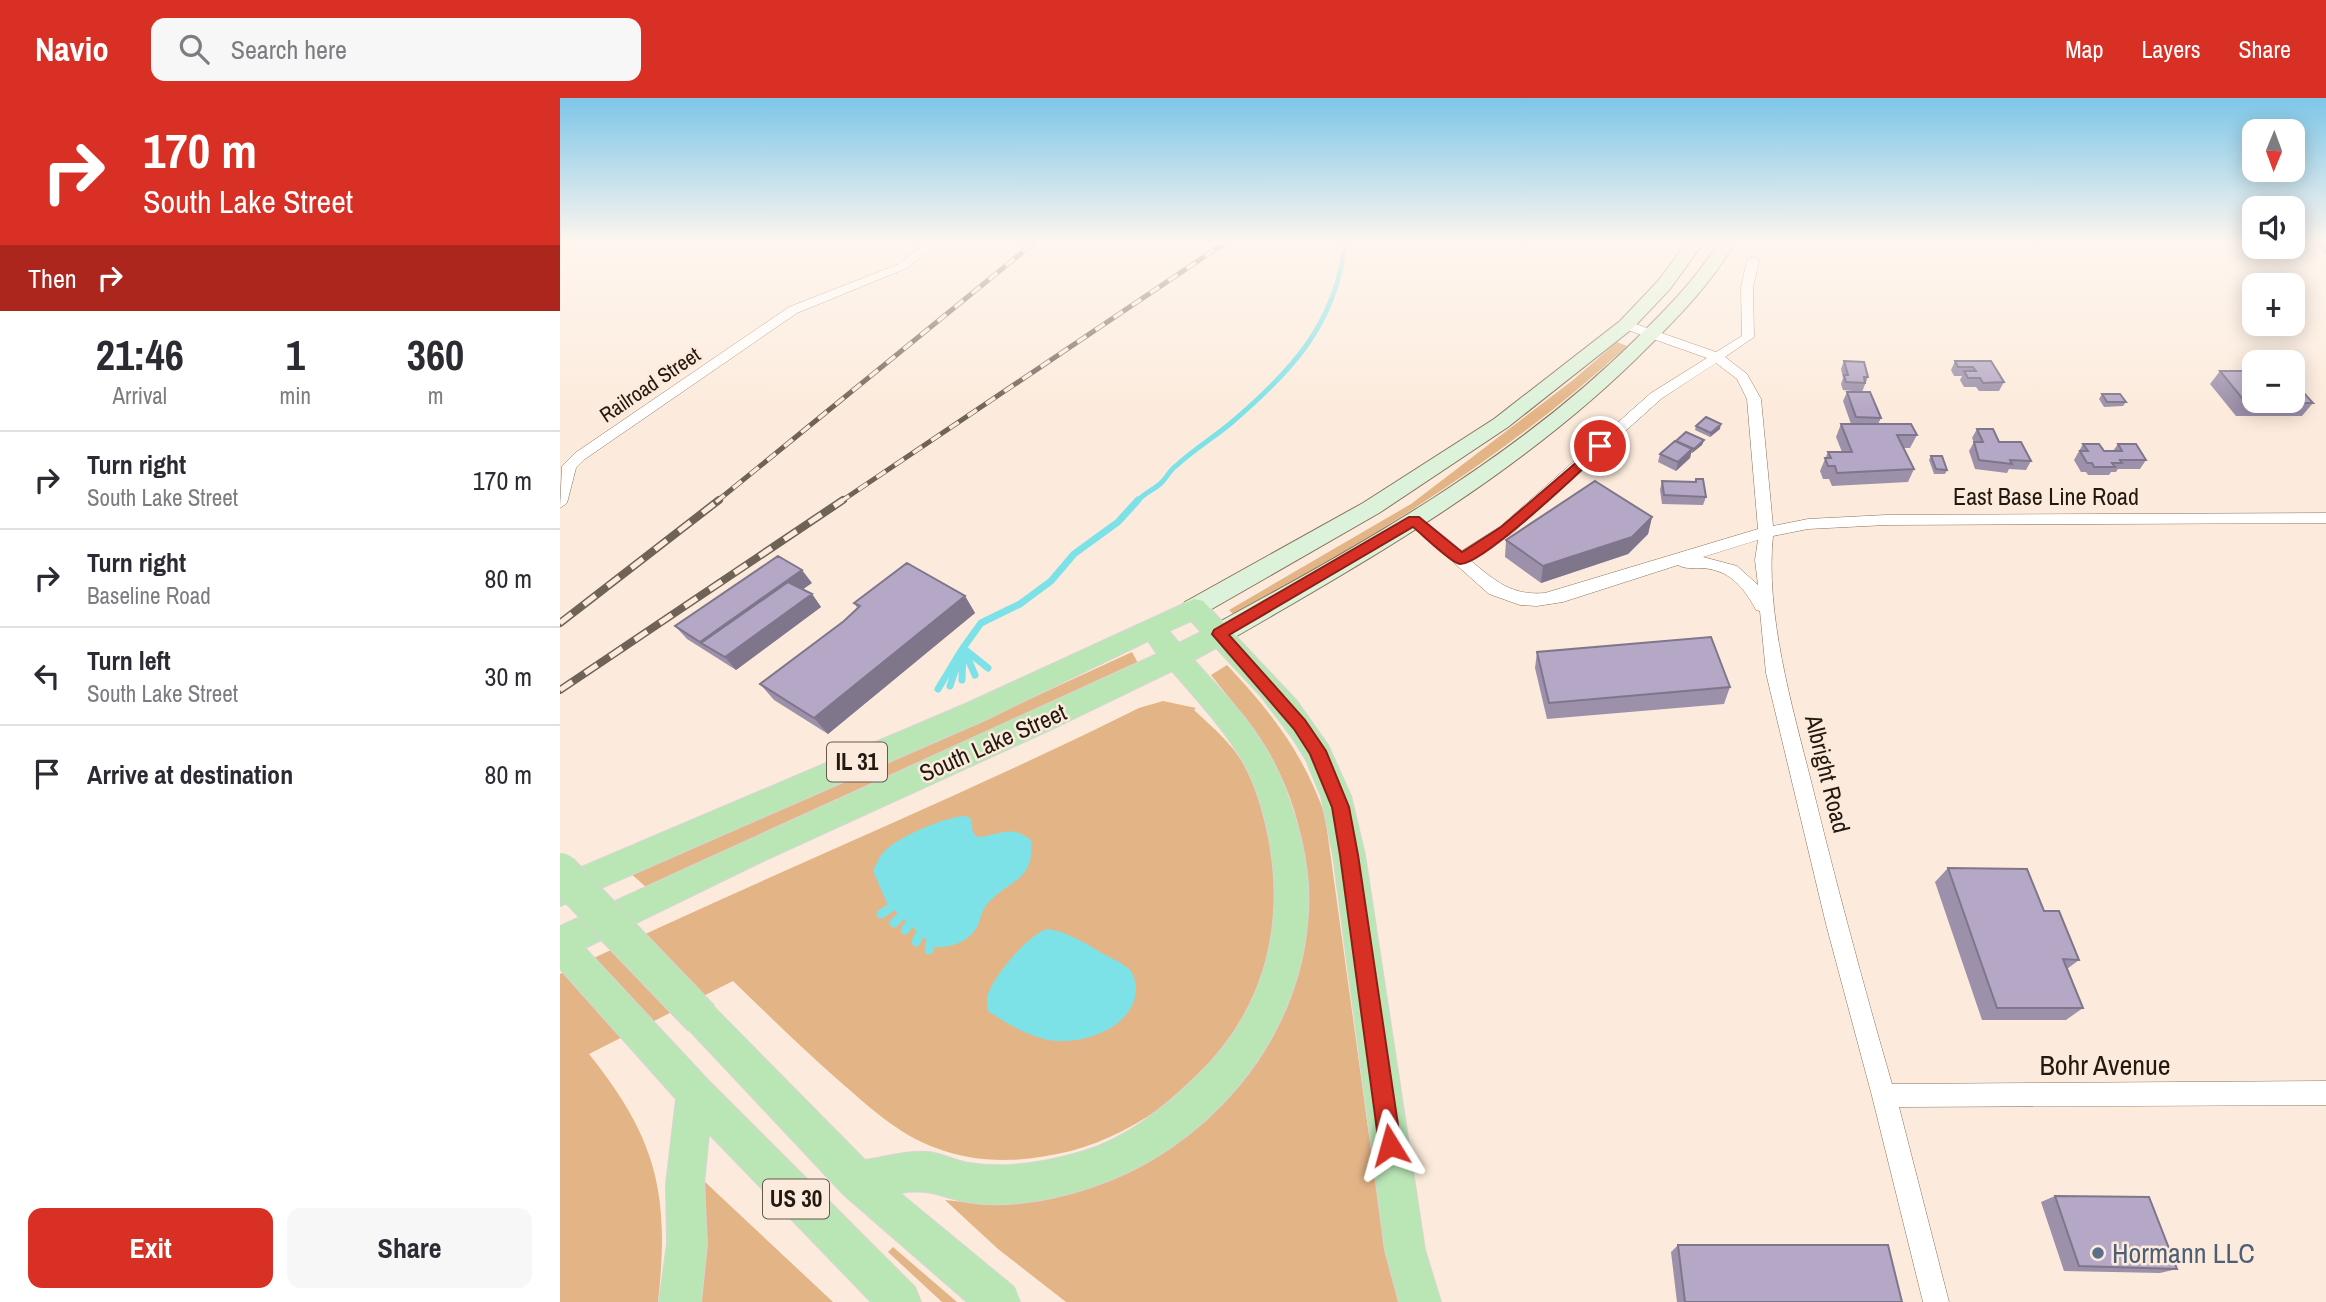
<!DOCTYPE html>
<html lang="en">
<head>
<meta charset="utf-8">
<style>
  :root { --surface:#fff; --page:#f7f7f7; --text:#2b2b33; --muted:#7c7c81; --line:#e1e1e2; --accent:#d93025 }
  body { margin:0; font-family:"Archivo Narrow",sans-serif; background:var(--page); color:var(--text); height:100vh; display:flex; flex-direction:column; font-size:26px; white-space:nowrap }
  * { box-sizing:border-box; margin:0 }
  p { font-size:23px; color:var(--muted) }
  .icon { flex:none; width:38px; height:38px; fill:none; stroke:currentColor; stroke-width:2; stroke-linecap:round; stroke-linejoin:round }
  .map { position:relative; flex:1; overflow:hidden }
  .sheet { display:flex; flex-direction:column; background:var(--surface); width:560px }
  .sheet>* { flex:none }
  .hud { background:#d93025; color:#fff; overflow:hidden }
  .needle { width:46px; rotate:181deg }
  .controls { position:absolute; left:1682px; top:21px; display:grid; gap:14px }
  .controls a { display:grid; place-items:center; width:63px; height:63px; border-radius:14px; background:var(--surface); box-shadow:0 4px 18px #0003; font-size:35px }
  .pin { position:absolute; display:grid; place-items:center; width:60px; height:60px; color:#fff; margin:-30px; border:4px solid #fff; border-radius:50%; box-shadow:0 2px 7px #0007 }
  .me { position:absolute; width:77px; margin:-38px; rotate:352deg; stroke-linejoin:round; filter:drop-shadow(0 0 5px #0008) }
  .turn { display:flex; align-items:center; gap:24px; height:147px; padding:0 28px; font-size:32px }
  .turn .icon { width:91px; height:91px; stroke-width:2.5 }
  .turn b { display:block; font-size:49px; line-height:60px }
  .then { display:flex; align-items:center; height:66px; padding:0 28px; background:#0003; gap:14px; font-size:26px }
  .eta { display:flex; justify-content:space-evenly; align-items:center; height:119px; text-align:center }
  .eta b { font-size:42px; font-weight:800; line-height:49px }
  .primary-button { display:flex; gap:14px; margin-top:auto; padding:14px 28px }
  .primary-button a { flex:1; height:80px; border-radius:14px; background:var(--accent); color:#fff; font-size:28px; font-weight:800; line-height:80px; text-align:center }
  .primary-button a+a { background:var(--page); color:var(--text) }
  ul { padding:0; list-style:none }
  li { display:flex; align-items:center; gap:21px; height:98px; padding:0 28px; border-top:2px solid var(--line) }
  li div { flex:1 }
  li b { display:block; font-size:26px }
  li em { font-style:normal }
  header { display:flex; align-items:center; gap:42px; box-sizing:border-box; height:98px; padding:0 35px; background:var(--accent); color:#fff }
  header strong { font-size:33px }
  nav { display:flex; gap:38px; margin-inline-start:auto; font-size:24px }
  .search { width:490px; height:63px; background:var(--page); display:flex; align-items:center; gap:18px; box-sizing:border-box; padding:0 24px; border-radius:14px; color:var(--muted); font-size:26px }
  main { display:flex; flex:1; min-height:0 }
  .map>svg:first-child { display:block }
  .green { fill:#e3b486 }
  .water { fill:#7de1e8 }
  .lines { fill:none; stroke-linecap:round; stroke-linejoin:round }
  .stream-far2 { stroke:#7de1e8; stroke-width:5 }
  .stream-far1 { stroke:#7de1e8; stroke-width:7 }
  .stream { stroke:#7de1e8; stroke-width:9 }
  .street-casing { stroke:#8a725b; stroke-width:1 }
  .secondary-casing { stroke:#8a725b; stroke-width:2 }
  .primary-casing { stroke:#d7d6d4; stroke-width:2 }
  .street { fill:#fff; fill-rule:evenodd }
  .secondary { fill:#dcf2da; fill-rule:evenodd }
  .primary { fill:#bae5b5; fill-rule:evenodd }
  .rail-far1-casing { stroke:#6f6257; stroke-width:5 }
  .rail-casing { stroke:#6f6257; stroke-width:8 }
  .rail-far1 { stroke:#fcebdc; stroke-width:3.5; stroke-dasharray:11; stroke-linecap:butt }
  .rail { stroke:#fcebdc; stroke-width:5; stroke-dasharray:15; stroke-linecap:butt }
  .primary-bridge-casing { stroke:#d7d6d4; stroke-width:38; stroke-linecap:butt }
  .primary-bridge { stroke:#bae5b5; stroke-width:36 }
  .wall { fill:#9c90aa }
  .shaded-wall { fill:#7f768b }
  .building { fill:#b5a8c6; stroke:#7f768b; stroke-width:2 }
  .route { fill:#d93025; stroke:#8d1f18; stroke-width:2 }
  .service-dot { fill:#5c6f8a; stroke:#fcebdc; stroke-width:2.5 }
  .labels { text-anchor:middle; stroke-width:5; stroke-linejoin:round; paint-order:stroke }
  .far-street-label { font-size:21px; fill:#231910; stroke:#fcebdc }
  .shield { fill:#fcebdc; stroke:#64584d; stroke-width:2 }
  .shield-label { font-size:23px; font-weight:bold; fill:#231910 }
  .street-label { font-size:24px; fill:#231910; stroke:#fcebdc }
  .near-street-label { font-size:28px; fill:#231910; stroke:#fcebdc }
  .near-service-label { font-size:28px; fill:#4e5e75; stroke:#fcebdc; text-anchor:start }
</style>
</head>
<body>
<header>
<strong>Navio</strong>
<div class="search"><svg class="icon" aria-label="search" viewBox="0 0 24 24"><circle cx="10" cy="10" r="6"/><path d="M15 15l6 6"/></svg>Search here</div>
<nav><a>Map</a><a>Layers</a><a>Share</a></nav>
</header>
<main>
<section class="sheet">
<div class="hud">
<div class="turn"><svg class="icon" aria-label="right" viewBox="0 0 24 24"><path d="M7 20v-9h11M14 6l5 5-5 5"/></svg><div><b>170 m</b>South Lake Street</div></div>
<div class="then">Then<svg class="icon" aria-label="right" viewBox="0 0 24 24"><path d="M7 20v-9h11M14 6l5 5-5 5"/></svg></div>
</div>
<div class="eta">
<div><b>21:46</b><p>Arrival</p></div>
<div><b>1</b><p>min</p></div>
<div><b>360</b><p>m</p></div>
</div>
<ul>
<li><svg class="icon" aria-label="right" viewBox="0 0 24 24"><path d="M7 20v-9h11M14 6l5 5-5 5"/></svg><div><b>Turn right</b><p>South Lake Street</p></div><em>170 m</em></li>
<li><svg class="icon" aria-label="right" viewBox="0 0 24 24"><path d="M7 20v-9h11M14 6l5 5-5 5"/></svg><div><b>Turn right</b><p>Baseline Road</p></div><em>80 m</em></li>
<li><svg class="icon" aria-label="left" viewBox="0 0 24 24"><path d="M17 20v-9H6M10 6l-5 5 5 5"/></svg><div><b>Turn left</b><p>South Lake Street</p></div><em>30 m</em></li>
<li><svg class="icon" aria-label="arrive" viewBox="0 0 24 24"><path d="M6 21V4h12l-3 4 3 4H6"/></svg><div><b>Arrive at destination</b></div><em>80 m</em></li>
</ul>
<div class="primary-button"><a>Exit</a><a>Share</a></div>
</section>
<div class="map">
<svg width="1766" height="1204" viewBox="0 0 1766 1204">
  <rect width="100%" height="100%" fill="#fcebdc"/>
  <path class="green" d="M 1057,244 L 1067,248 C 949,357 813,440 674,517 L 669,512 L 851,406 L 1013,282 Z
    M 572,554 L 578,565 L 86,789 L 69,774 L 424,622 Z
    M 667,567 C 712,615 743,655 765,717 L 819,1109 L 839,1204 L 506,1204 L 438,1151 L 385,1102 C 468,1112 526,1097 597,1053 C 610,1045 625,1037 638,1028 C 655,1015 668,998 681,982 C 742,905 763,806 734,712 C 718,659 685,620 651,577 Z
    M 603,603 L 636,610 L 634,612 C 652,629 672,645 684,667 C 717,727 726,818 702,883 C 672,963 593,1031 511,1053 C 465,1064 421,1067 376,1050 C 337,1036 307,1007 277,981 C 241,949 207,916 173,883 L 29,956 C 97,1041 110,1096 98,1204 L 0,1204 L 0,876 C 191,784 388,705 579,610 Z
    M 145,1084 L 273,1204 L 141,1204 L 146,1138 Z
    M 333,1149 L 397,1204 L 382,1204 L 328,1154 Z"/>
  <path class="water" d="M 406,718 L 411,721 L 413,735 L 417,739 C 440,737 451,726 471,742 C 475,783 450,781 428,805 C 423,810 421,818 419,825 C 411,843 393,850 374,849 L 327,805 L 313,773 C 317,765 320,756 328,750 C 345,736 385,719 406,718 Z
    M 488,831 C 508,834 525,845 542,855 C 550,860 563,865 570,872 C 574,877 576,886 576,892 C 574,926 533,943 503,943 C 477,944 449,927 428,913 C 427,907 426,902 428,896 C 434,878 470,834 488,831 Z"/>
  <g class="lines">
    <path class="stream-far2" d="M 577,404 C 584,394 595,392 602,384 C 607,379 610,372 616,368 C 633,352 653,340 671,325 C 731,274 777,225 785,144"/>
    <path class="stream-far1" d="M 403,550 L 428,570
      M 405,554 L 415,577
      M 402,582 L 403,550 L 421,525 L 460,506 L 491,483 L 514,456 L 558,424 L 578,402
      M 390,588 L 398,564
      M 378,591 L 401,553"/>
    <path class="stream" d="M 321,816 L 338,805
      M 334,825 L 346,813
      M 345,832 L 355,818
      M 356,844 L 364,827
      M 369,852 L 372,838"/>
    <g class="street-casing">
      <path id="street" d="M 367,144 L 380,144 L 347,170 L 237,215 L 25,361 L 16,370 L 7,405 L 0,410 L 2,368 L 15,355 L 229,209 L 339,166 Z
        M 1193,159 L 1199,162 L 1193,190 L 1194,239 L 1165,259 L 1187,276 L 1201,301 L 1213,428 L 1248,421 L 1326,417 L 1766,415 L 1766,425 L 1326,427 L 1248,431 L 1213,438 C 1205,515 1232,608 1251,683 C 1276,785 1303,886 1332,986 L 1766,983 L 1766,1007 L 1339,1009 L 1389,1204 L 1363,1204 L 1312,998 L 1266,826 L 1206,575 L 1200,513 L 1196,512 C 1183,488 1169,471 1140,470 C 1131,470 1125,471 1118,467 L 1003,504 L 977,508 L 960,507 L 929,496 L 847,423 L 854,418 L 859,419 L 900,454 L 941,428 L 1091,295 L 1147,260 L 1062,230 L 1062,224 L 1070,224 L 1156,254 L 1182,238 L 1181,190 L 1187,162 ZM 1156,265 L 1177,281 L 1187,301 L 1198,431 L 985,495 C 952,498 935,483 910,462 L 951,436 L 1101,301 ZM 1198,442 L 1195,462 L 1198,487 L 1177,468 L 1143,459 Z"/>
    </g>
    <g class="secondary-casing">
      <path id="secondary" d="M 1127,144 L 1144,144 L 1110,191 L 1072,231 L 948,329 L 819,415 L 643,516 L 634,519 L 625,516 L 622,510 L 625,504 L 803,405 L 934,321 L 1060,223 L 1098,183 Z
        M 1158,144 L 1175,144 C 1153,183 1122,215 1091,246 C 969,370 818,457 668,543 L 659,545 L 650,543 L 647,536 L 650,529 C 801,447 953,363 1076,241 C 1106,211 1137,181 1158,144 Z"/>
    </g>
    <g class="primary-casing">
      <path id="primary" d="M 634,501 L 643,503 L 737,603 L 768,647 L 791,698 L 805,757 L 865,1152 L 881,1204 L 839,1204 L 825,1152 L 773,757 L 761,698 L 746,662 L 733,641 L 700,597 L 656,550 L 634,562 C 666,597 700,632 719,676 C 737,718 751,767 748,814 C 742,943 644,1056 522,1092 C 487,1103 444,1110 407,1104 C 379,1099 372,1090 340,1095 L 454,1189 L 460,1204 L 407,1204 L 284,1097 L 129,932 L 123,920 L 129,908 L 141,903 L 153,908 L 305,1062 C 326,1059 347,1052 368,1054 C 382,1055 395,1063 409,1065 C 446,1071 488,1064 524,1053 C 569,1039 605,1009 638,977 C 704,913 726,830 709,740 C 704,715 696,688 684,665 C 664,631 637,602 612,573 L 490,632 L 197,766 L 25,850 L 148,982 L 355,1189 L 361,1204 L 311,1204 L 149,1036 L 144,1086 L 147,1146 L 141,1204 L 99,1204 L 107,1146 L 106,1086 L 116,1001 L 0,871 L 0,828 L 597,556 L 588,543 L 425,622 L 0,808 L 0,778 L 405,606 ZM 631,523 L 641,534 L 619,545 L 609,533 Z"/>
    </g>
    <use href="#street" class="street"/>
    <use href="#secondary" class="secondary"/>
    <use href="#primary" class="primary"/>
    <g class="rail-far1-casing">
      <path id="rail-far1" d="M 156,404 L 475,144
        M 280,404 L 666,144"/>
    </g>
    <g class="rail-casing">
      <path id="rail" d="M 0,525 L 159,402
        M 0,592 L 283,402"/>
    </g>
    <use href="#rail-far1" class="rail-far1"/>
    <use href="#rail" class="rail"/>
    <g class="primary-bridge-casing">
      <path id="primary-bridge" d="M 0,773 L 141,920"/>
    </g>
    <use href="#primary-bridge" class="primary-bridge"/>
  </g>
  <path class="wall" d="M 1753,144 L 1766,144 L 1766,156 Z
    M 1284,263 L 1308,279 L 1302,294 L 1283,292 L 1281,286 L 1283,280 L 1281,271 Z
    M 1395,263 L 1431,263 L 1444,284 L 1439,293 L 1419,293 L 1416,289 L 1404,289 L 1400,282 L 1402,278 L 1394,278 L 1391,272 Z
    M 1660,273 L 1753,305 L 1742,318 L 1676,318 L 1650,286 Z
    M 1287,294 L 1321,320 L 1318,326 L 1357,337 L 1350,350 L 1344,350 L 1354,371 L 1348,384 L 1272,388 L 1269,381 L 1263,381 L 1260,373 L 1268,354 L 1282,354 L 1276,339 L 1281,326 L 1291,326 L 1283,303 Z
    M 1542,296 L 1566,304 L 1563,308 L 1544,309 L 1539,301 Z
    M 1136,328 L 1160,331 L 1150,339 L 1135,332 Z
    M 1417,331 L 1471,363 L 1466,372 L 1449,371 L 1447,375 L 1415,371 L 1409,353 L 1414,344 L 1412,340 Z
    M 1144,342 L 1142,347 L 1132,355 L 1131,355 L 1130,360 L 1116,373 L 1098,364 L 1100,356 Z
    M 1523,346 L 1544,353 L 1553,353 L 1558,346 L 1586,362 L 1580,371 L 1558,371 L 1556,374 L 1551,374 L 1549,377 L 1528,377 L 1526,374 L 1521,374 L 1514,362 Z
    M 1371,358 L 1387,372 L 1385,376 L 1374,376 L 1369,362 Z
    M 1136,381 L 1146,399 L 1143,407 L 1102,406 L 1100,392 L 1102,383 L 1135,384 Z
    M 1092,419 L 1088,436 L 1068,456 L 981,485 L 945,459 L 946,442 Z
    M 252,485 L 242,491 L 252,496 L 261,509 L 176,572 L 127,541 L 115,528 Z
    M 405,498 L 415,515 L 268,636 L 214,602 L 200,586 L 284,523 L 298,511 L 294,505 Z
    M 977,554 L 1170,589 L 1164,606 L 987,621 L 975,570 Z
    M 1388,770 L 1484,813 L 1519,862 L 1507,871 L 1523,910 L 1506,922 L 1422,922 L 1375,784 Z
    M 1495,1098 L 1617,1171 L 1600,1175 L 1504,1173 L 1481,1104 Z
    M 1118,1147 L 1342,1204 L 1117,1204 L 1111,1154 Z"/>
  <path class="shaded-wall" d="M 1161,326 L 1160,331 L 1150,339 L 1151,335 Z
    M 1144,342 L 1142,347 L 1132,355 L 1134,351 Z
    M 1132,351 L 1130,360 L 1116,373 L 1118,364 Z
    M 1092,419 L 1088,436 L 1068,456 L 981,485 L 983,468 Z
    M 242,472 L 252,485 L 155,553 L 141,545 L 151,556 L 140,544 Z
    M 252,496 L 261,509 L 176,572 L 165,559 Z
    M 405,498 L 415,515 L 268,636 L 254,620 Z"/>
  <path class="building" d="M 1284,263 L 1304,264 L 1308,279 L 1304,279 L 1305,285 L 1286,284 L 1284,277 L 1288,277 Z
    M 1395,263 L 1431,263 L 1444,284 L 1423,285 L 1420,280 L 1408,280 L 1404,273 L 1416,273 L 1413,269 L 1398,269 Z
    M 1660,273 L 1694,273 L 1694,303 L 1732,303 L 1732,282 L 1753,305 L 1686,305 Z
    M 1287,294 L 1310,294 L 1321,320 L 1296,319 Z
    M 1542,296 L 1560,296 L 1566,304 L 1547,304 Z
    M 1146,319 L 1161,326 L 1151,335 L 1136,328 Z
    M 1281,326 L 1351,326 L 1357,337 L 1337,337 L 1354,371 L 1277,375 L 1275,368 L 1268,368 L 1265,360 L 1271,360 L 1268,354 L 1292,354 Z
    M 1417,331 L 1433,331 L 1439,344 L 1461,344 L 1471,363 L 1450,362 L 1452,366 L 1419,362 L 1414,344 L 1423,344 Z
    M 1126,334 L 1144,342 L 1134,351 L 1116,343 Z
    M 1115,343 L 1132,351 L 1118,364 L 1100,356 Z
    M 1523,346 L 1539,346 L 1544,353 L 1562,353 L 1558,346 L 1576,346 L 1586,362 L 1560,362 L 1562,365 L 1552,365 L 1555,369 L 1534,369 L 1532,365 L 1527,365 L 1520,353 L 1528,353 Z
    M 1371,358 L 1382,358 L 1387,372 L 1376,371 Z
    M 1136,381 L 1143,381 L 1146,399 L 1104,397 L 1102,383 L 1136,384 Z
    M 1035,383 L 1092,419 L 1072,439 L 983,468 L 946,442 Z
    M 218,458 L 242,472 L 140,544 L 115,528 Z
    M 347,465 L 405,498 L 254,620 L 200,586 L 284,523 L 300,508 L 294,505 Z
    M 228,484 L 252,496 L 165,559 L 141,545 Z
    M 1151,539 L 1170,589 L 989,605 L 977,554 Z
    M 1388,770 L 1467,771 L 1484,813 L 1499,813 L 1519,862 L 1503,861 L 1523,910 L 1437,910 Z
    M 1495,1098 L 1589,1099 L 1617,1171 L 1519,1168 Z
    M 1118,1147 L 1328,1147 L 1342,1204 L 1125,1204 Z"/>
  <linearGradient id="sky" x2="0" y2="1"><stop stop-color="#7dc6e8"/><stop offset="0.46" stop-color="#fef6ef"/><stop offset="1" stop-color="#fef6ef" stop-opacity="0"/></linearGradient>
  <rect width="1766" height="313" fill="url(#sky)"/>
  <path class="route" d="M 1040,344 L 1044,345 L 1044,351 C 1024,370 922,467 900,466 C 891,465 862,436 853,429 L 669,537 L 745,622 L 766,653 L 789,709 L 798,757 L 841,1047 L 838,1054 L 830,1057 L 822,1054 L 819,1047 L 780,757 L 772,709 L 750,656 L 734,631 L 652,536 L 654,532 L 849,419 L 859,419 L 902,454 L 941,429 Z"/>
  <circle class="service-dot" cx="1538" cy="1155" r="7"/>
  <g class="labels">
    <g class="far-street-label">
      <text transform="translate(90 287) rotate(-34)" y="7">Railroad Street</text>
    </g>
    <g class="shield">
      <rect x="267" y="644.5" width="60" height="39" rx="5"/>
      <rect x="203" y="1081.5" width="66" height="39" rx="5"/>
    </g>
    <g class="shield-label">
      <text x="297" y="672">IL 31</text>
      <text x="236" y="1109">US 30</text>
    </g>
    <g class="street-label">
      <text x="1486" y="407">East Base Line Road</text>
      <text transform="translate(433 645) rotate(-24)" y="8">South Lake Street</text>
      <text transform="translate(1267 676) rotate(76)" y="8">Albright Road</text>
    </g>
    <g class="near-street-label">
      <text x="1545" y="977">Bohr Avenue</text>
    </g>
    <g class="near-service-label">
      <text x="1552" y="1165">Hormann LLC</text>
    </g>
  </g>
</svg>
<div class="controls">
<a><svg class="needle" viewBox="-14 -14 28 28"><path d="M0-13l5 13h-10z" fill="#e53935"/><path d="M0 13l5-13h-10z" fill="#7c7c81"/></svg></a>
<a><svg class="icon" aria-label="sound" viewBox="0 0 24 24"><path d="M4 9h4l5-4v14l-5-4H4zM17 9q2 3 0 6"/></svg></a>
<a>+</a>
<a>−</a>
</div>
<div class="pin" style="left:1040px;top:348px;background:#d93025"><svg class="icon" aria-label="arrive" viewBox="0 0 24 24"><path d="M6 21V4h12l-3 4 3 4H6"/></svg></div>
<svg class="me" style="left:830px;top:1047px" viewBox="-20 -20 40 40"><path d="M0-17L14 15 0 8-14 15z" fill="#d93025" stroke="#fff" stroke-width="4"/></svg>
</div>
</main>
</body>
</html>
